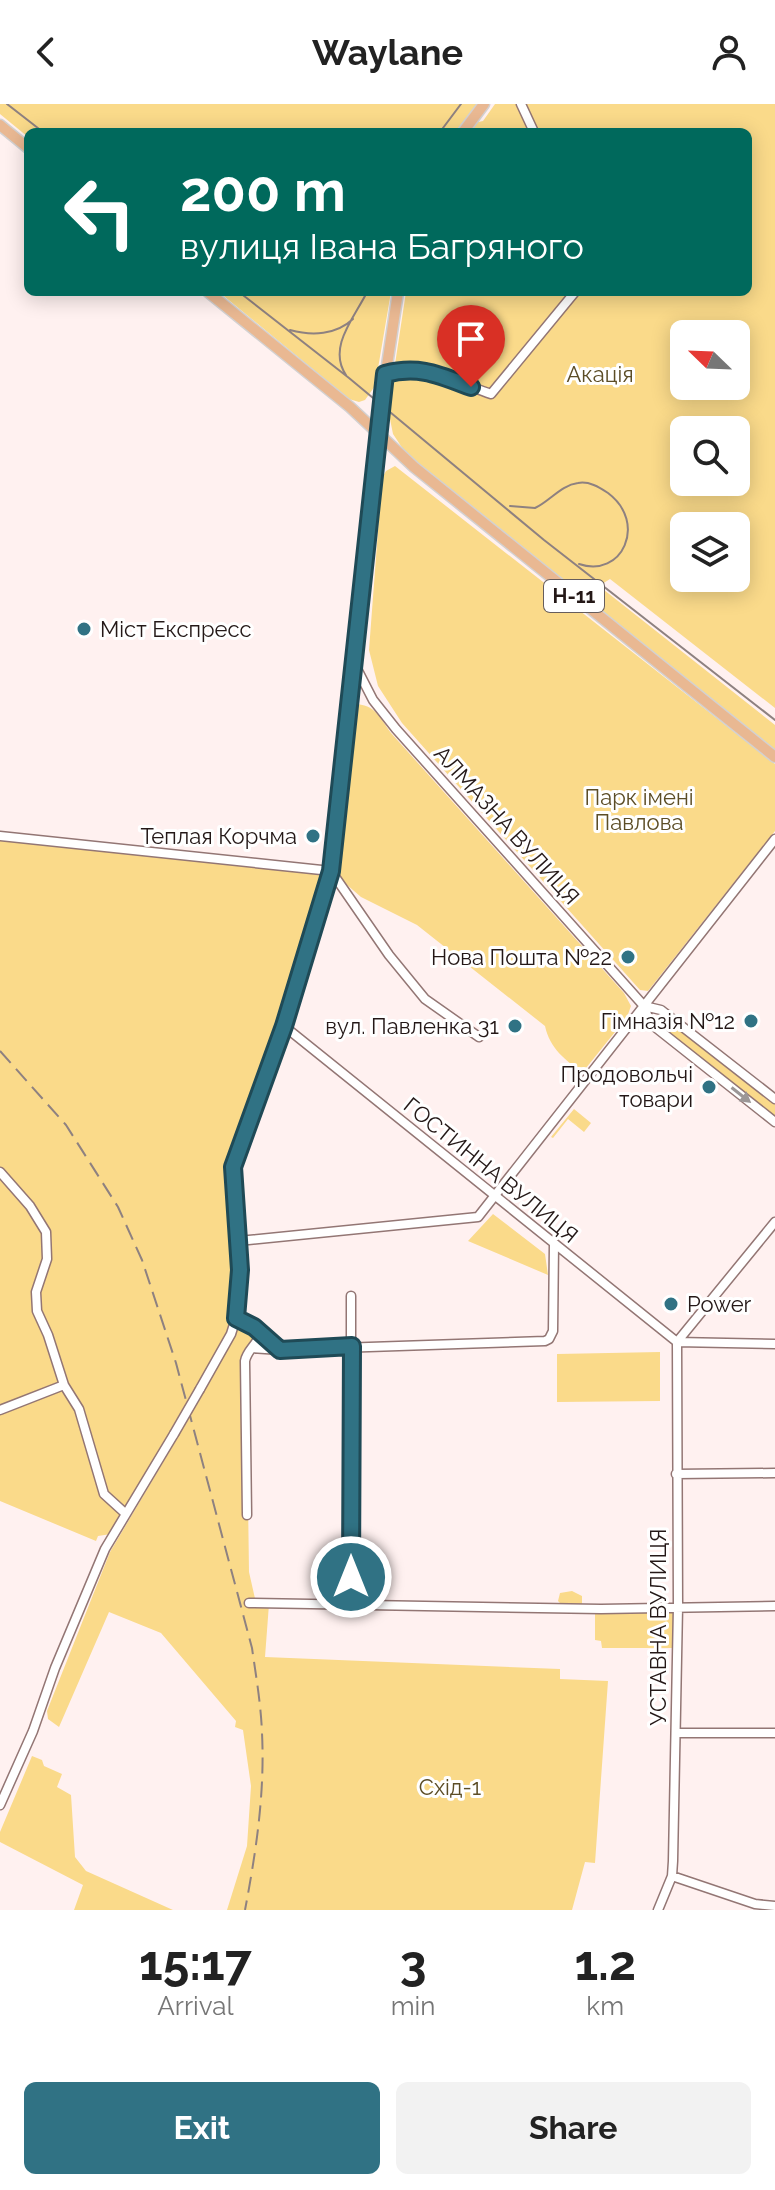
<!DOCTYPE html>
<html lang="en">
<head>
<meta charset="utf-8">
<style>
  :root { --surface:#fff; --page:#f2f2f2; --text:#222; --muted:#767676; --accent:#307284 }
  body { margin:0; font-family:Raleway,sans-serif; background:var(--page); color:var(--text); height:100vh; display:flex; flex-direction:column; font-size:30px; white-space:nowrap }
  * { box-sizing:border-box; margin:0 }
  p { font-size:26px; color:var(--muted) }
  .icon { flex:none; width:44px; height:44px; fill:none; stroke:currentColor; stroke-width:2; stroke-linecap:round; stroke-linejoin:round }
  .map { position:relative; height:1806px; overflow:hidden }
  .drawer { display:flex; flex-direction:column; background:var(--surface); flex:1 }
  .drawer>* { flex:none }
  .hud { position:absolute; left:24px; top:24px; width:728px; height:168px; border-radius:12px; box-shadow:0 4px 20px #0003; background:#00695c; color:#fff; overflow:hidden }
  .needle { width:52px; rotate:293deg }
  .controls { position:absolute; left:670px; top:216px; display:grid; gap:16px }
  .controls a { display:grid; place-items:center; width:80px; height:80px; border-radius:12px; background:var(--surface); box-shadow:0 4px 20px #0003; font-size:40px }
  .pin { position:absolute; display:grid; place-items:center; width:68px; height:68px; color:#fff; margin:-82px -34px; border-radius:50% 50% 50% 0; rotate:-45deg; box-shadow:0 0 8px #0007 }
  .pin .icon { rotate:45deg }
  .me { position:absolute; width:88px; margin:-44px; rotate:0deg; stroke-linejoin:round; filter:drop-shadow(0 0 6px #0008) }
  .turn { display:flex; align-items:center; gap:28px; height:168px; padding:0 24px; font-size:36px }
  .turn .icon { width:104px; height:104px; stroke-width:2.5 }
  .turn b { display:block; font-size:56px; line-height:68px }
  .eta { display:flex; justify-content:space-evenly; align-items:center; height:136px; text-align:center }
  .eta b { font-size:48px; font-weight:700; line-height:56px }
  .action { display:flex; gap:16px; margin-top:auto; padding:16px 24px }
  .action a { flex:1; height:92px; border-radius:12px; background:var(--accent); color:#fff; font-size:32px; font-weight:700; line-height:92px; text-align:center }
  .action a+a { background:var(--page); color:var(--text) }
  header { display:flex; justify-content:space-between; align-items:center; height:104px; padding:0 24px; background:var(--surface); font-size:36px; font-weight:700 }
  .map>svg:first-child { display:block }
  .green { fill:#fada8a; fill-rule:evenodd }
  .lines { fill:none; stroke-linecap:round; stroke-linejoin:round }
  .minor-casing { stroke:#937674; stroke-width:11 }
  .major-casing { stroke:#d3d1d1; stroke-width:13 }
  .minor { stroke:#fff; stroke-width:8 }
  .major { stroke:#e9b892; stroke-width:10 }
  .tram { stroke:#8e8180; stroke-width:2 }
  .rail { stroke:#8e8180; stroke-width:2; stroke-dasharray:16 8; stroke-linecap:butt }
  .minor-bridge-casing { stroke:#937674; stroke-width:11; stroke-linecap:butt }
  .minor-bridge { stroke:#fff; stroke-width:8 }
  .oneway { fill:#9c9797 }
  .route-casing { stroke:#1f4a56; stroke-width:20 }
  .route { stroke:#307284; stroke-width:14 }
  .poi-dot { fill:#307284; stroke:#fff; stroke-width:3 }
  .labels { text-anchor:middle; stroke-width:6; stroke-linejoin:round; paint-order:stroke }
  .shield { fill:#fff; stroke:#665d5d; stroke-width:2 }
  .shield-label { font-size:20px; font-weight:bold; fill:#241817 }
  .park-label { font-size:22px; fill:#5c4d26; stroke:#fff }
  .poi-label { font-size:22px; fill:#241817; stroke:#fff; text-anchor:end }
  .street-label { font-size:22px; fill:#241817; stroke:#fff }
</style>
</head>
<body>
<header><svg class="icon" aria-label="back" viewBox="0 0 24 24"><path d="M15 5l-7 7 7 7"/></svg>Waylane<svg class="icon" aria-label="person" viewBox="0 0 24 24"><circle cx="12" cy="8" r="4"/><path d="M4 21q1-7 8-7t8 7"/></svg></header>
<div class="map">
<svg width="775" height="1806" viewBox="0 0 775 1806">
  <rect width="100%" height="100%" fill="#fff1f0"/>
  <path class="green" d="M 0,0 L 477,0 L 455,28 L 28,28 L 28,33 L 0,10 Z
    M 495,0 L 775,0 L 775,604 L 610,475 L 599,482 L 775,621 L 775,648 L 407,351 L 393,330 L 390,315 L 390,293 L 406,188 L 748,188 L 748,28 L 472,28 L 469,25 L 474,19 L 483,17 ZM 684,230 L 736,230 L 736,282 L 684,282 ZM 684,326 L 736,326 L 736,378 L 684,378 ZM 684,422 L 736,422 L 736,474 L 684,474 Z
    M 219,188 L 391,188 L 375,282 L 365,296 L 359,298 L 349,295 Z
    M 395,362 L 775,660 L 775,727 L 648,887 L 640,886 L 402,619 L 378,582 L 369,546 L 382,374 L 386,367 Z
    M 348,599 C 376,601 376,608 391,629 L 624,889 L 631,902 L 627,913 L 582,969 C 565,955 550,945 545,922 L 417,821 L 361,793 L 331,767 L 284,922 L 233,1063 L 239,1137 L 236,1214 L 260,1230 L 246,1251 L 249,1468 L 256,1499 L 269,1500 L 265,1553 L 560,1565 L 560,1575 L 608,1577 L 595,1759 L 585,1758 L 572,1806 L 227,1806 L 247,1742 L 251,1682 L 243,1626 L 235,1623 L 236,1617 L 161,1529 L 109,1508 L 59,1623 L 48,1615 L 47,1607 L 110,1448 L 178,1333 L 174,1320 L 111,1430 L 98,1432 L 96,1437 L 0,1397 L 0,732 L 331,767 Z
    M 657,912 L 663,912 L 775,1000 L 775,1012 L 657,920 Z
    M 574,1005 L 591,1019 L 584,1028 L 568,1015 L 553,1034 L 551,1033 Z
    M 493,1110 L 545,1150 L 548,1171 L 468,1137 Z
    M 660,1248 L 660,1297 L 557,1298 L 557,1250 Z
    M 572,1487 L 582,1492 L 582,1500 L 561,1500 L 558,1497 L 560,1489 Z
    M 673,1507 L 674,1544 L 602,1544 L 601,1537 L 595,1536 L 595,1509 Z
    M 32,1652 L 42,1656 L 44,1662 L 62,1670 L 57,1683 L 71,1691 L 75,1753 L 86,1767 L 173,1806 L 74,1806 L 83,1781 L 0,1738 L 0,1728 Z"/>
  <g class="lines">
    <g class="minor-casing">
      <path id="minor" d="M 521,0 L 534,28
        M 385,270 C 424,260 454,277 491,290 L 575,188
        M 354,559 L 373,596 L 396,625 L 644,902 L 650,919 L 775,1018
        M 0,732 L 331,767 L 389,851 L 425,895 L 479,933
        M 644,902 L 661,906 L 775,995
        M 284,922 L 677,1238
        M 0,1068 L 30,1102 L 46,1128 L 47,1155 L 36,1188 L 37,1207 L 48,1231 L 64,1281 L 79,1305 L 104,1390 L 126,1410
        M 239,1137 L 478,1113 L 775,735
        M 351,1192 L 351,1501
        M 236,1214 L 254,1223 L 280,1246 L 545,1237 L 549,1235 L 553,1227 L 554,1140
        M 677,1238 L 775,1118
        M 677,1238 L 775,1240
        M 252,1244 L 280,1246
        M 200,1285 L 231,1230 L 236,1214 L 240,1166 L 233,1063 L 284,922 L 331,767 L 377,328
        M 0,1306 L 64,1281
        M 676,1370 L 775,1369
        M 247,1411 L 245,1257 C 247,1246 257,1241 260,1230
        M 249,1499 L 601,1505 L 775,1502
        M 676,1629 L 775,1629
        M 0,1701 L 33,1627 L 55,1564 L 105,1445 L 174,1330
        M 672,1772 L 755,1800 L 775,1802
        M 658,1806 L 672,1772 L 673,1757 L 678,1503 L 677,1238"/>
    </g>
    <g class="major-casing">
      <path id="major" d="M 0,21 L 28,44
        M 463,28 L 484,0
        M 208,188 L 350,303 L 414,363 L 775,653
        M 377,328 L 398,188"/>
    </g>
    <use href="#minor" class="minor"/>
    <use href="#major" class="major"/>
    <path class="tram" d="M 7,0 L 43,28
      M 440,28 L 461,0
      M 239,188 L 349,274 L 544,436 L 775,616
      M 290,226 C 312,232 336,231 353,215
      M 346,271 C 327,243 355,213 367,188
      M 510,402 L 535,404 C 550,397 561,381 578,379 C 589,377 599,383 608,389 C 648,419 622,475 579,460"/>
    <path class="rail" d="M 0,947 L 66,1021 L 118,1103 L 142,1156 L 176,1259 L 252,1544 C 256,1572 261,1601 262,1629 C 265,1689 256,1748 245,1806"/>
    <g class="minor-bridge-casing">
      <path id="minor-bridge" d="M 174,1330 L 200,1285"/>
    </g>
    <use href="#minor-bridge" class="minor-bridge"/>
  </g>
  <defs><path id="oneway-solid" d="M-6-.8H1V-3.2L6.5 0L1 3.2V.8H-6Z" transform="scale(2)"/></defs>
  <use class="oneway" href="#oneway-solid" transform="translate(741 991) rotate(38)"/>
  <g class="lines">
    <g class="route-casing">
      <path id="route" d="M 351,1473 L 352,1242 L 280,1246 L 254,1223 L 236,1214 L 240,1166 L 233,1063 L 284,922 L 331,767 L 385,270 C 419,261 439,271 471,283"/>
    </g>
    <use href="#route" class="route"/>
  </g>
  <g class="poi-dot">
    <circle cx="84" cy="525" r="8"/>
    <circle cx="313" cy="732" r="8"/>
    <circle cx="628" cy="853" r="8"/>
    <circle cx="751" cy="917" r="8"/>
    <circle cx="515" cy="922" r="8"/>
    <circle cx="709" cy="983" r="8"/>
    <circle cx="671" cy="1200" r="8"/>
  </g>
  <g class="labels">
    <rect class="shield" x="544" y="476" width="60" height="32" rx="6"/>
    <g class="shield-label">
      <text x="574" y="499">Н-11</text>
    </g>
    <g class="park-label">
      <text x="600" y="278">Акація</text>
      <text x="639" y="701">Парк імені<tspan x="639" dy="25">Павлова</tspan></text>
      <text x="450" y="1691">Схід-1</text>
    </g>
    <g class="poi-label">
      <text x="100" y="533" text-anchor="start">Міст Експресс</text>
      <text x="297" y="740">Теплая Корчма</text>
      <text x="612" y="861">Нова Пошта №22</text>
      <text x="735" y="925">Гімназія №12</text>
      <text x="499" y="930">вул. Павленка 31</text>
      <text x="693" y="978">Продовольчі<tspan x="693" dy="25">товари</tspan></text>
      <text x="687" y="1208" text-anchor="start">Power</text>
    </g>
    <g class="street-label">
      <text transform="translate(507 721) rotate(48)" y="8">АЛМАЗНА ВУЛИЦЯ</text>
      <text transform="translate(491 1066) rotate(39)" y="8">ГОСТИННА ВУЛИЦЯ</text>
      <text transform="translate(658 1523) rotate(-90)" y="8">УСТАВНА ВУЛИЦЯ</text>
    </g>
  </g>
</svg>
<div class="controls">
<a><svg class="needle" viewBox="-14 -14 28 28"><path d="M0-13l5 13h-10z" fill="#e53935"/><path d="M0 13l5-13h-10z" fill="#767676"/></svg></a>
<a><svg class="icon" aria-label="search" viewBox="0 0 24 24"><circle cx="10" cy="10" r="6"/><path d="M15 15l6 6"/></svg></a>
<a><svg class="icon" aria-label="layers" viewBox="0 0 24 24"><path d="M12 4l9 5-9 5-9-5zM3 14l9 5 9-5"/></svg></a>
</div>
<div class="pin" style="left:471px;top:283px;background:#d93025"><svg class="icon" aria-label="arrive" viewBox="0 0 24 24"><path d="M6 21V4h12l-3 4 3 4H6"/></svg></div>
<svg class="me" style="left:351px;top:1473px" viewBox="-20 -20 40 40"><circle r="17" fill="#307284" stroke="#fff" stroke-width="3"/><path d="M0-11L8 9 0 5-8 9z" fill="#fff"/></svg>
<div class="hud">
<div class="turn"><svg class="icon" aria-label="left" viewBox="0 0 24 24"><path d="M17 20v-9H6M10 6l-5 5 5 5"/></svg><div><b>200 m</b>вулиця Івана Багряного</div></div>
</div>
</div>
<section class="drawer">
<div class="eta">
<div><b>15:17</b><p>Arrival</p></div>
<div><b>3</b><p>min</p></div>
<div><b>1.2</b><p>km</p></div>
</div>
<div class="action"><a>Exit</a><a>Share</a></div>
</section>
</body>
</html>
